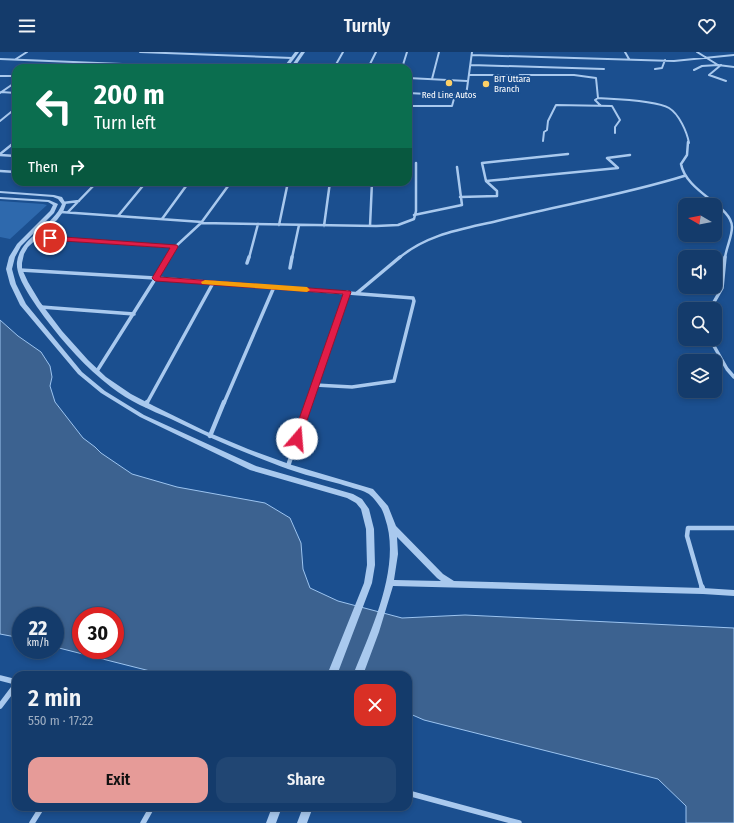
<!DOCTYPE html>
<html lang="en">
<head>
<meta charset="utf-8">
<style>
  :root { --surface:#143b6b; --page:#214673; --text:#f1f3f6; --muted:#9dadc1; --line:#33557e; --accent:#e69b98 }
  body { margin:0; font-family:"Fira Sans Condensed",sans-serif; background:var(--page); color:var(--text); height:100vh; display:flex; flex-direction:column; font-size:15px; white-space:nowrap }
  * { box-sizing:border-box; margin:0 }
  p { font-size:13px; color:var(--muted) }
  .icon { flex:none; width:22px; height:22px; fill:none; stroke:currentColor; stroke-width:2; stroke-linecap:round; stroke-linejoin:round }
  .map { position:relative; flex:1; overflow:hidden }
  .drawer { position:absolute; left:12px; top:619px; width:400px; height:140px; display:flex; flex-direction:column; background:var(--surface); border-radius:12px; box-shadow:0 2px 6px #0003,0 0 0 1px var(--line) }
  .drawer>* { flex:none }
  .banner { position:absolute; left:12px; top:12px; width:400px; height:122px; border-radius:12px; box-shadow:0 2px 6px #0003,0 0 0 1px var(--line); background:#0b6e4f; color:#fff; overflow:hidden }
  .needle { width:26px; rotate:279deg }
  .tools { position:absolute; left:678px; top:146px; display:grid; gap:8px }
  .tools a { display:grid; place-items:center; width:44px; height:44px; border-radius:8px; background:var(--surface); box-shadow:0 2px 6px #0003,0 0 0 1px var(--line); font-size:20px }
  .speed { position:absolute; left:12px; top:555px; display:flex; gap:8px; font-size:20px; font-weight:700; text-align:center }
  .speed>* { display:grid; place-content:center; width:52px; height:52px; border-radius:50%; background:var(--surface); box-shadow:0 2px 6px #0003,0 0 0 1px var(--line); line-height:1 }
  .speed small { font-size:10px; font-weight:400 }
  .speed .limit { border:6px solid #d22; background:#fff; color:#111 }
  .pin { position:absolute; display:grid; place-items:center; width:34px; height:34px; color:#fff; margin:-17px; border:2px solid #fff; border-radius:50%; box-shadow:0 1px 4px #0007 }
  .me { position:absolute; width:44px; margin:-22px; rotate:18deg; stroke-linejoin:round; filter:drop-shadow(0 0 3px #0008) }
  .turn { display:flex; align-items:center; gap:14px; height:84px; padding:0 16px; font-size:18px }
  .turn .icon { width:52px; height:52px; stroke-width:2.5 }
  .turn b { display:block; font-size:28px; line-height:34px }
  .then { display:flex; align-items:center; height:38px; padding:0 16px; background:#0003; gap:8px; font-size:15px }
  .round { display:grid; place-items:center; flex:none; width:42px; height:42px; border-radius:12px; background:var(--page) }
  .overview { display:flex; align-items:center; justify-content:space-between; height:68px; padding:0 16px }
  h1 { font-size:24px; font-weight:600; line-height:30px }
  .action { display:flex; gap:8px; margin-top:auto; padding:8px 16px }
  .action a { flex:1; height:46px; border-radius:12px; background:var(--accent); color:#111; font-size:16px; font-weight:600; line-height:46px; text-align:center }
  .action a+a { background:var(--page); color:var(--text) }
  header { display:flex; justify-content:space-between; align-items:center; height:52px; padding:0 16px; background:var(--surface); font-size:18px; font-weight:600 }
  .map>svg:first-child { display:block }
  .green { fill:#2e69ad }
  .water { fill:#3c6290; stroke:#9cc4f0; fill-rule:evenodd }
  .lines { fill:none; stroke-linecap:round; stroke-linejoin:round }
  .minor-far4 { stroke:#a9c9ee; stroke-width:2 }
  .minor-far3 { stroke:#a9c9ee; stroke-width:2.5 }
  .minor-far2 { stroke:#a9c9ee; stroke-width:3.5 }
  .minor-far1 { stroke:#a9c9ee; stroke-width:4.5 }
  .minor { stroke:#a9c9ee; stroke-width:5.5 }
  .tertiary { fill:#a9c9ee; fill-rule:evenodd }
  .route { fill:#e11d48; stroke:#92132f }
  .slow { fill:#f59e0b }
  .poi-dot { fill:#ffd166; stroke:#1b4f8f; stroke-width:1.5 }
  .labels { text-anchor:middle; stroke-width:4; stroke-linejoin:round; paint-order:stroke }
  .far-poi-label { font-size:9px; fill:#fff; stroke:#1b4f8f; text-anchor:start }
</style>
</head>
<body>
<header><svg class="icon" aria-label="menu" viewBox="0 0 24 24"><path d="M4 6h16M4 12h16M4 18h16"/></svg>Turnly<svg class="icon" aria-label="heart" viewBox="0 0 24 24"><path d="M12 20l-8-8c-3-5 5-10 8-4 3-6 11-1 8 4z"/></svg></header>
<div class="map">
<svg width="734" height="771" viewBox="0 0 734 771">
  <rect width="100%" height="100%" fill="#1b4f8f"/>
  <path class="green" d="M 0,149 L 43,152 L 47,153 L 10,187 L 0,185 Z"/>
  <path class="water" d="M 0,268 L 18,284 L 41,300 L 50,314 L 52,325 L 50,334 L 55,350 L 83,386 L 95,395 L 101,401 L 132,422 L 177,435 L 265,451 L 290,466 L 301,491 L 303,517 L 310,536 L 338,549 L 402,566 L 465,563 L 734,576 L 734,771 L 686,771 L 686,754 L 658,727 L 424,668 L 408,661 L 408,623 L 173,623 L 158,621 L 55,595 L 55,564 L 21,564 L 21,586 L 0,582 ZM 81,564 L 115,564 L 115,598 L 81,598 Z"/>
  <g class="lines">
    <path class="minor-far4" d="M 140,0 L 292,6
      M 625,0 L 629,7
      M 697,0 L 718,13 L 734,15
      M 472,3 L 674,9 L 734,3
      M 16,7 L 27,0
      M 471,13 L 604,17
      M 721,13 L 709,23 L 726,29
      M 71,16 L 76,13
      M 334,16 L 343,0
      M 368,16 L 376,0
      M 402,16 L 407,0
      M 655,17 L 662,16 L 665,8
      M 694,18 L 702,14 L 718,13
      M 469,23 L 574,23 L 596,26 L 598,46 L 595,48 L 601,54
      M 0,24 L 16,24
      M 432,27 L 439,0
      M 1,40 L 16,41
      M 0,41 L 16,30
      M 408,41 L 466,44 L 472,0
      M 598,46 C 614,47 656,48 669,56 C 679,62 687,80 689,91
      M 408,54 L 452,54 L 455,43
      M 0,69 L 16,56
      M 543,89 L 544,80 L 547,78 L 548,69 L 556,53 L 612,54 L 620,68 L 615,75 L 615,81
      M 14,91 L 16,89"/>
    <path class="minor-far3" d="M 688,90 L 687,103 L 681,112 C 686,140 732,154 732,175 C 732,185 726,196 725,206
      M 0,102 L 15,90
      M 0,103 L 16,104
      M 0,119 L 16,120
      M 486,129 L 618,116 L 607,106 L 630,103
      M 460,145 L 497,144 L 497,139 L 486,129 L 482,111 L 568,102
      M 63,151 L 79,149
      M 61,160 L 202,170
      M 68,160 L 97,130
      M 414,163 L 462,153 L 457,115
      M 118,164 L 146,130
      M 162,167 L 189,130
      M 201,171 L 376,174 L 398,173 L 414,167 L 416,159 L 416,111
      M 279,173 L 288,130
      M 324,174 L 330,130
      M 370,174 L 372,130
      M 35,185 L 175,195
      M 168,206 L 175,195 L 201,171 L 231,130
      M 249,206 L 258,172
      M 292,206 L 299,173
      M 399,206 C 427,182 463,177 497,169 C 560,153 623,143 684,124"/>
    <path class="minor-far2" d="M 247,211 L 249,205
      M 290,216 L 292,205
      M 20,218 L 155,226 L 413,246 L 414,249 L 394,329 L 352,335 L 315,333
      M 357,241 L 400,205
      M 41,255 L 134,262
      M 710,257 L 722,236 L 725,205
      M 710,287 L 727,317 L 734,325
      M 97,319 L 169,205
      M 147,351 L 213,231
      M 224,351 L 274,235
      M 309,351 L 347,240"/>
    <path class="minor-far1" d="M 146,353 L 147,350
      M 210,384 L 224,350
      M 288,414 L 310,350
      M 702,536 L 687,484 L 688,476 L 734,476"/>
    <path class="minor" d="M 702,535 L 703,539
      M 0,626 L 16,630
      M 0,654 L 16,633
      M 408,741 L 519,771
      M 32,771 L 42,755
      M 143,771 L 152,755"/>
    <path class="tertiary" d="M 295,0 L 299,0 L 287,16 L 283,16 Z
      M 301,0 L 305,0 L 294,16 L 290,16 Z
      M 0,6 L 220,15 L 222,16 L 195,16 L 0,8 Z
      M 408,25 L 467,28 L 469,29 L 467,30 L 408,27 Z
      M 0,139 L 54,143 L 62,145 L 66,152 L 63,160 L 57,168 L 28,195 L 24,202 L 22,211 L 22,217 L 28,230 L 40,250 L 62,279 L 88,308 L 106,325 L 131,342 L 154,354 L 205,379 L 248,397 L 292,413 L 373,437 L 388,454 L 396,474 L 443,522 L 454,529 L 703,536 L 734,538 L 734,544 L 703,542 L 393,534 L 379,580 L 363,623 L 353,623 C 371,578 402,514 385,466 C 384,463 383,459 381,456 C 378,452 372,443 367,441 C 360,437 347,435 340,432 C 317,426 294,420 272,411 C 237,398 204,383 171,367 C 150,358 129,349 111,335 C 86,316 64,291 45,266 C 36,253 15,226 17,210 C 20,185 53,175 62,152 L 58,147 L 53,145 L 0,141 ZM 397,485 L 437,526 L 441,529 L 394,528 L 398,502 Z
      M 0,145 L 49,148 L 58,152 L 54,161 L 21,194 L 15,205 L 12,217 L 16,232 L 26,252 L 82,320 L 105,339 L 144,363 L 256,414 L 353,442 L 362,447 L 369,457 L 374,477 L 375,513 L 372,531 L 337,623 L 327,623 L 364,531 L 367,513 L 366,477 L 361,457 L 356,451 L 347,446 L 250,418 L 140,365 L 101,341 L 78,322 L 20,253 L 10,232 L 6,217 L 9,205 L 17,192 L 50,159 L 53,153 L 48,150 L 0,147 Z
      M 272,755 L 282,755 L 276,771 L 266,771 Z
      M 303,755 L 313,755 L 307,771 L 297,771 Z"/>
  </g>
  <path class="route" d="M 50,184 L 177,193 L 178,195 L 160,225 L 350,239 L 351,240 L 300,389 L 297,390 L 292,387 L 343,242 L 155,229 L 152,226 L 170,196 L 48,188 L 48,185 Z"/>
  <path class="slow" d="M 205,228 L 307,235 L 310,238 L 307,240 L 202,232 L 201,230 Z"/>
  <g class="poi-dot">
    <circle cx="449" cy="31" r="4"/>
    <circle cx="486" cy="32" r="4"/>
  </g>
  <g class="labels">
    <g class="far-poi-label">
      <text x="494" y="30">BIT Uttara<tspan x="494" dy="10">Branch</tspan></text>
      <text x="449" y="46" text-anchor="middle">Red Line Autos</text>
    </g>
  </g>
</svg>
<div class="tools">
<a><svg class="needle" viewBox="-14 -14 28 28"><path d="M0-13l5 13h-10z" fill="#e53935"/><path d="M0 13l5-13h-10z" fill="#9dadc1"/></svg></a>
<a><svg class="icon" aria-label="sound" viewBox="0 0 24 24"><path d="M4 9h4l5-4v14l-5-4H4zM17 9q2 3 0 6"/></svg></a>
<a><svg class="icon" aria-label="search" viewBox="0 0 24 24"><circle cx="10" cy="10" r="6"/><path d="M15 15l6 6"/></svg></a>
<a><svg class="icon" aria-label="layers" viewBox="0 0 24 24"><path d="M12 4l9 5-9 5-9-5zM3 14l9 5 9-5"/></svg></a>
</div>
<div class="speed"><div>22<small>km/h</small></div><div class="limit">30</div></div>
<div class="pin" style="left:50px;top:186px;background:#d93025"><svg class="icon" aria-label="arrive" viewBox="0 0 24 24"><path d="M6 21V4h12l-3 4 3 4H6"/></svg></div>
<svg class="me" style="left:297px;top:387px" viewBox="-20 -20 40 40"><circle r="19" fill="#fff"/><path d="M0-13L10 11 0 6-10 11z" fill="#e11d48"/></svg>
<div class="banner">
<div class="turn"><svg class="icon" aria-label="left" viewBox="0 0 24 24"><path d="M17 20v-9H6M10 6l-5 5 5 5"/></svg><div><b>200 m</b>Turn left</div></div>
<div class="then">Then<svg class="icon" aria-label="right" viewBox="0 0 24 24"><path d="M7 20v-9h11M14 6l5 5-5 5"/></svg></div>
</div>
<section class="drawer">
<div class="overview"><div><h1>2 min</h1><p>550 m · 17:22</p></div><a class="round" style="background:#d93025;color:#fff"><svg class="icon" aria-label="close" viewBox="0 0 24 24"><path d="M6 6l12 12M18 6L6 18"/></svg></a></div>
<div class="action"><a>Exit</a><a>Share</a></div>
</section>
</div>
</body>
</html>
